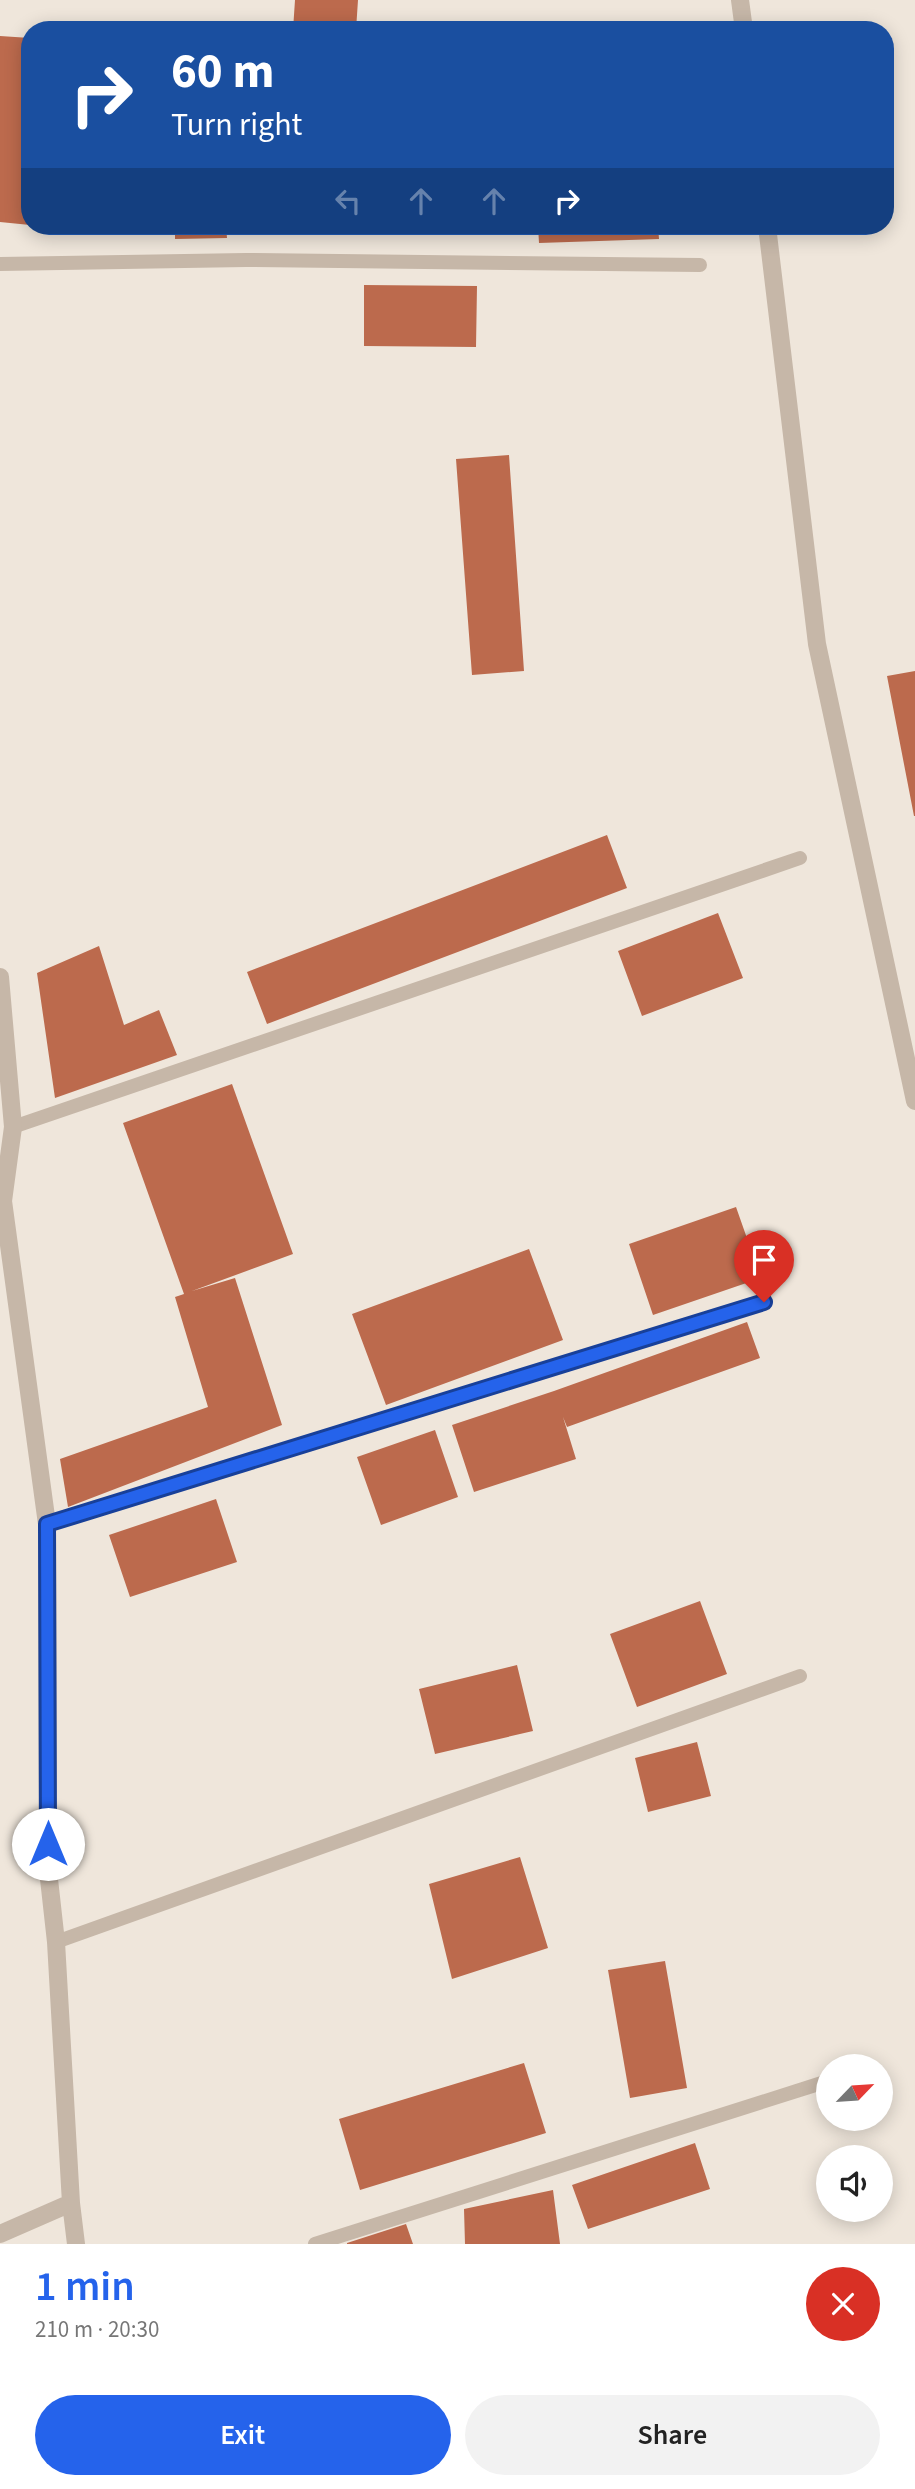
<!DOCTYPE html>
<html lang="en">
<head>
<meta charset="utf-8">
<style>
  :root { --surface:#fff; --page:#f2f2f2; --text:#222; --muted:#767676; --accent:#2563eb }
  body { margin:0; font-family:"Source Sans 3",sans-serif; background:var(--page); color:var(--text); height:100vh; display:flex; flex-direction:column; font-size:26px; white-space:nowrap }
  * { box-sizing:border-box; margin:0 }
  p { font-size:23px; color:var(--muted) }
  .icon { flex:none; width:38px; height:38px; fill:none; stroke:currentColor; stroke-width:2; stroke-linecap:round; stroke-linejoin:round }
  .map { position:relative; height:2244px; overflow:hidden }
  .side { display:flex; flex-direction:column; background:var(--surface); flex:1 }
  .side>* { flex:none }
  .hud { position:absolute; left:21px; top:21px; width:873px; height:214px; border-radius:28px; box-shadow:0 4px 18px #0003; background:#1a4fa0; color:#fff; overflow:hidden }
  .needle { width:46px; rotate:65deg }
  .controls { position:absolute; left:816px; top:2054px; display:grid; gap:14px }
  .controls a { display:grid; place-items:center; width:77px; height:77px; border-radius:50%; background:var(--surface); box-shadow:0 4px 18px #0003; font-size:35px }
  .pin { position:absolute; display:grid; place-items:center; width:60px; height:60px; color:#fff; margin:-72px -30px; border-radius:50% 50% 50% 0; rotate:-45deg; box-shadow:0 0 7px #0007 }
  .pin .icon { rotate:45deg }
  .me { position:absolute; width:77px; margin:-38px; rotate:0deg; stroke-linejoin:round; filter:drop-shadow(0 0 5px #0008) }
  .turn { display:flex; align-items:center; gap:24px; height:147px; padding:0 35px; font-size:32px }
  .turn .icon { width:91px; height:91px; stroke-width:2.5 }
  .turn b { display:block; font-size:49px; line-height:60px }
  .lanes { display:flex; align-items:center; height:66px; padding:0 35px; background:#0003; justify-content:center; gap:35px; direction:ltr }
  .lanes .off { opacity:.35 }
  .round { display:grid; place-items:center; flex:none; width:74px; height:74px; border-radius:37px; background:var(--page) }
  .headline { display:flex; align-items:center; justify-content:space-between; height:119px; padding:0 35px }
  h1 { font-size:42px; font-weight:600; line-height:52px; color:var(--accent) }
  .primary-button { display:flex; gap:14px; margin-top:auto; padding:14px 35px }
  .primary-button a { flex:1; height:80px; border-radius:42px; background:var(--accent); color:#fff; font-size:28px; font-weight:600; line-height:80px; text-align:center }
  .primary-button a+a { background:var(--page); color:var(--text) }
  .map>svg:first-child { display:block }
  .building { fill:#bc6a4d }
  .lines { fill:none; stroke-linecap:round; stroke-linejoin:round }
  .service { stroke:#c6b7a8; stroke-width:14 }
  .minor { stroke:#c6b7a8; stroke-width:18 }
  .route-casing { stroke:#184099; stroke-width:18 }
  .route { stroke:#2563eb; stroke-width:12 }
</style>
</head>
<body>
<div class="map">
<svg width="915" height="2244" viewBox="0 0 915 2244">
  <rect width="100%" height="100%" fill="#efe6db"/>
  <path class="building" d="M 295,0 L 358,0 L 356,30 L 293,30 Z
    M 0,36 L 30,38 L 30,225 L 0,222 Z
    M 175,226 L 226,226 L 227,238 L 175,239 Z
    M 538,226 L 658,226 L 659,239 L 539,243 Z
    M 364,285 L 477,286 L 476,347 L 364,346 Z
    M 509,455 L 524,671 L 472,675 L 456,459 Z
    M 915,671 L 915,816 L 914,816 L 887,676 Z
    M 607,835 L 627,888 L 267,1024 L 247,972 Z
    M 718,913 L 743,978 L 642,1016 L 618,951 Z
    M 99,946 L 124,1025 L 159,1010 L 177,1055 L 55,1098 L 37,973 Z
    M 232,1084 L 293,1254 L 192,1291 L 235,1278 L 282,1425 L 68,1507 L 60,1459 L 208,1407 L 175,1297 L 184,1294 L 123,1123 Z
    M 736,1207 L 761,1278 L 653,1315 L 629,1244 Z
    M 529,1249 L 563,1340 L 386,1405 L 352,1314 Z
    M 747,1322 L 760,1358 L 567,1427 L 563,1417 L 576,1459 L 474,1492 L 452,1425 L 554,1391 Z
    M 435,1430 L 458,1497 L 381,1525 L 357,1457 Z
    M 216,1499 L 237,1562 L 130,1597 L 109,1535 Z
    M 700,1601 L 727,1674 L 637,1707 L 610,1634 Z
    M 517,1665 L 533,1731 L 435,1754 L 419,1689 Z
    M 697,1742 L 711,1796 L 648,1812 L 635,1758 Z
    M 520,1857 L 548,1948 L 452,1979 L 429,1884 Z
    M 665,1961 L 687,2088 L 630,2098 L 608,1970 Z
    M 524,2063 L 546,2133 L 360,2190 L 339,2119 Z
    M 695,2143 L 710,2189 L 588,2229 L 572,2185 Z
    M 553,2190 L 560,2244 L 465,2244 L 464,2209 Z
    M 406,2224 L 413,2244 L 347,2244 L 347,2243 Z"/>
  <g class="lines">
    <path class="service" d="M 0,264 L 246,260 L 700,265
      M 13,1127 L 800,858
      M 47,1524 L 764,1302
      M 56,1942 L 800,1676
      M 315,2244 L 828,2081"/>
    <path class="minor" d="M 740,0 L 744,30
      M 767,226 L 817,644 L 915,1101
      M 0,977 L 13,1127 L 3,1201
      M 0,1202 L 3,1201 L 47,1524 L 48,1870 L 56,1942 L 71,2203 L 76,2244
      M 0,2234 L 71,2203"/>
  </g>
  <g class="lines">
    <g class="route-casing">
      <path id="route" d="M 48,1844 L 47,1524 L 764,1302"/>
    </g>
    <use href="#route" class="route"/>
  </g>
</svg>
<div class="controls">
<a><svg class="needle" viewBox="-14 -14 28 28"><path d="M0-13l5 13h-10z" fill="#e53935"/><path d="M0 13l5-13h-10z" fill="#767676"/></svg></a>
<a><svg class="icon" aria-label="sound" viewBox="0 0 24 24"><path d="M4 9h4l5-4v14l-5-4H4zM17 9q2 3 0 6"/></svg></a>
</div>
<div class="pin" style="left:764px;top:1302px;background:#d93025"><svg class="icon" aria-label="arrive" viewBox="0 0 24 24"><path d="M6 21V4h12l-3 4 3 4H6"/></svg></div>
<svg class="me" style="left:48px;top:1844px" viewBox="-20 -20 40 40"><circle r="19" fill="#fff"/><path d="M0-13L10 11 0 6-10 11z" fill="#2563eb"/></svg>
<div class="hud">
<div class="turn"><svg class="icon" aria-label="right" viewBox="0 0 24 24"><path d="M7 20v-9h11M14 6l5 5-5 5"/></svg><div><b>60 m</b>Turn right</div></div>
<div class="lanes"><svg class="icon off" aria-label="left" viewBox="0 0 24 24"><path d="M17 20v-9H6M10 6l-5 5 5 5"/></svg><svg class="icon off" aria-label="ahead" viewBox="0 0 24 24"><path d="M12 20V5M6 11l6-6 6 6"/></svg><svg class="icon off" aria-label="ahead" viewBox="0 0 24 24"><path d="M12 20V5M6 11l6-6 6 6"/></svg><svg class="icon" aria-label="right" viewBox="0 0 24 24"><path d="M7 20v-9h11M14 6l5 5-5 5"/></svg></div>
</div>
</div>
<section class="side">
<div class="headline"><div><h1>1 min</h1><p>210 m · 20:30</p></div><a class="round" style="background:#d93025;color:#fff"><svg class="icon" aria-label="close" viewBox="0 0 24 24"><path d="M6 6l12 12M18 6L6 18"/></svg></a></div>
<div class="primary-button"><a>Exit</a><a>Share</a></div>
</section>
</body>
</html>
